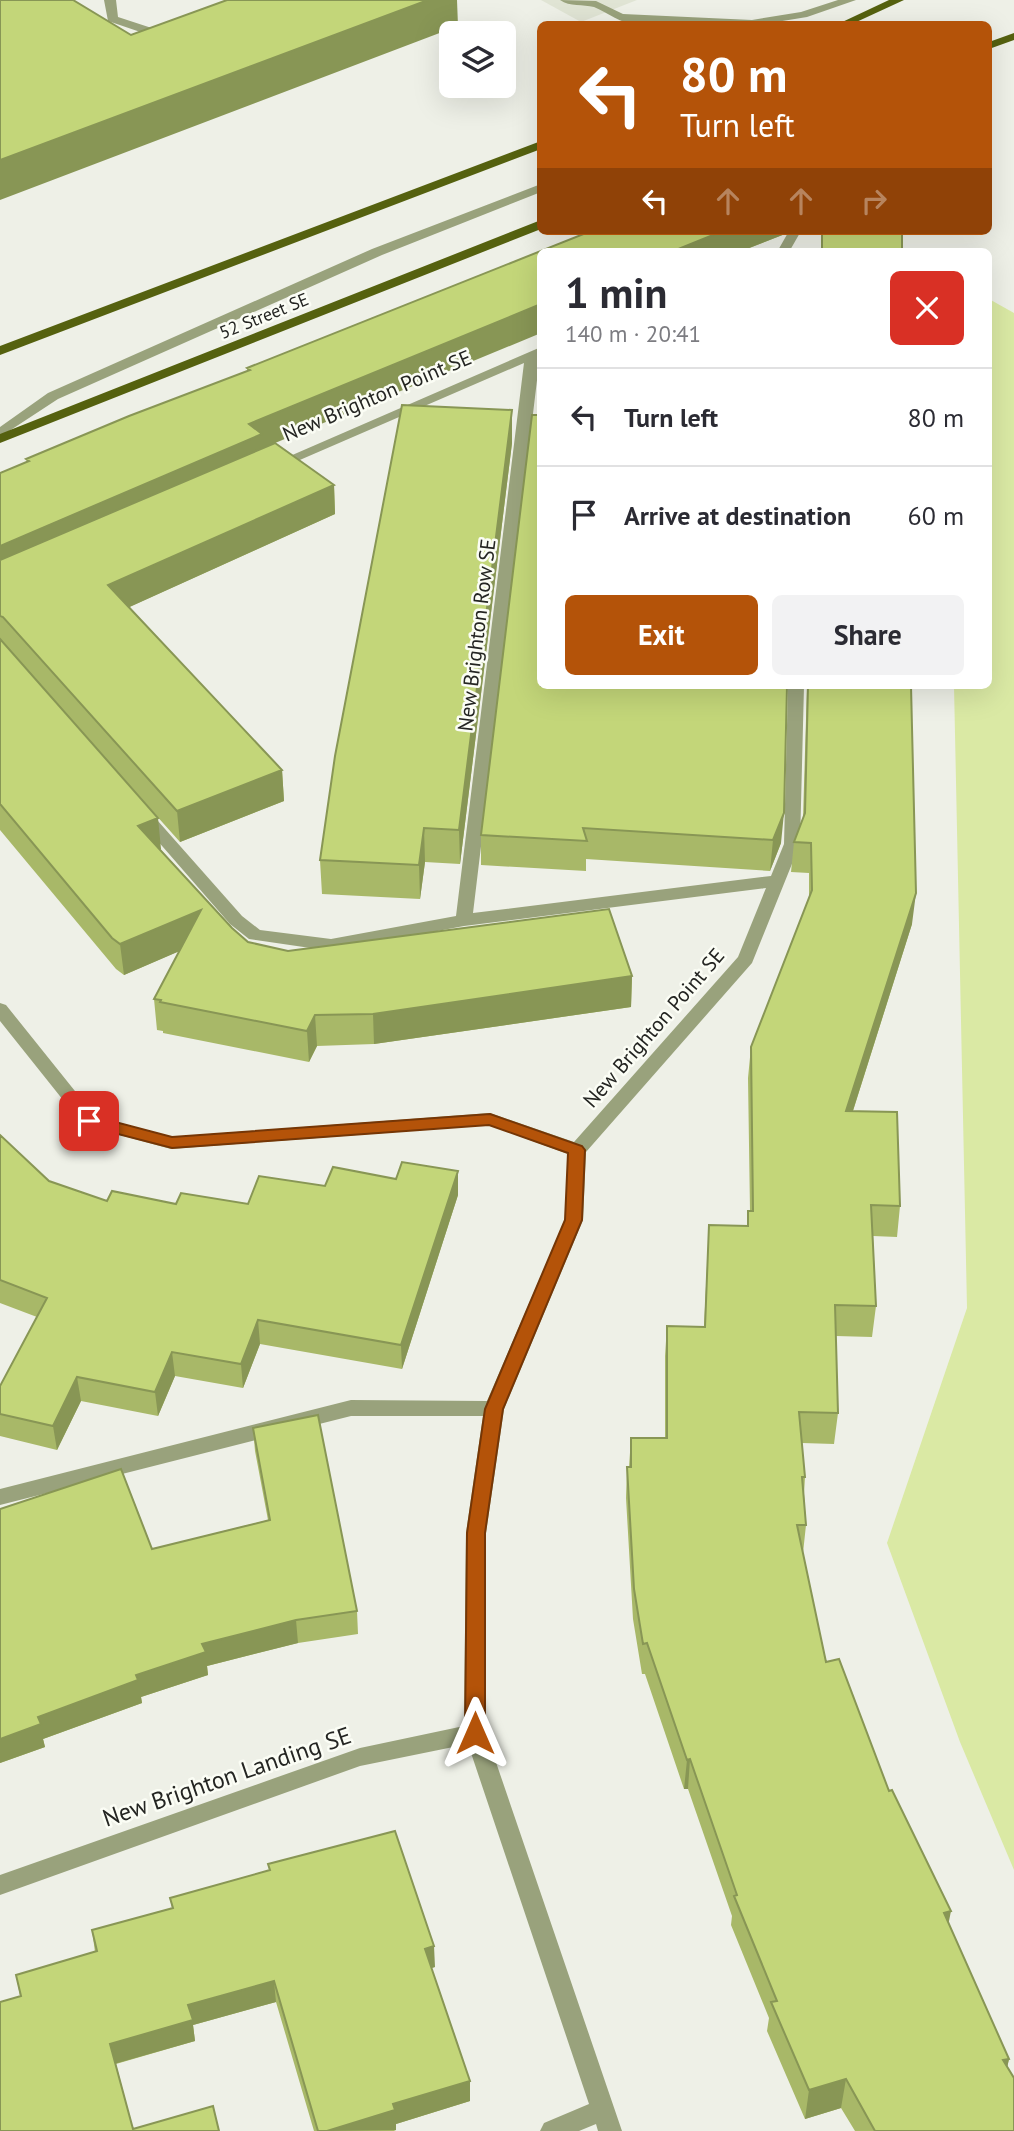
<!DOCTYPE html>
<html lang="en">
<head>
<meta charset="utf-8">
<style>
  :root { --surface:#fff; --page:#f2f2f3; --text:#2b2b33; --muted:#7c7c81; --line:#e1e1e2; --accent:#b45309 }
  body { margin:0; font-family:"PT Sans",sans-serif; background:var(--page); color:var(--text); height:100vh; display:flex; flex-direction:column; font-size:26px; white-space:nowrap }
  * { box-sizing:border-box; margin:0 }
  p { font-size:23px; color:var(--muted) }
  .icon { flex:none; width:38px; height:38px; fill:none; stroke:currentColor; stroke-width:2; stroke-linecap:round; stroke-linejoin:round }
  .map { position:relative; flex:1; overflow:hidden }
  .details { position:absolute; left:537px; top:248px; width:455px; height:441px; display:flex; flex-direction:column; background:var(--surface); border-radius:10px; box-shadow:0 7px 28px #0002 }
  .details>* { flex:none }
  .top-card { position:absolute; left:537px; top:21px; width:455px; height:214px; border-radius:10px; box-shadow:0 7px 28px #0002; background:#b45309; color:#fff; overflow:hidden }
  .buttons { position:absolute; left:439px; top:21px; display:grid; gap:14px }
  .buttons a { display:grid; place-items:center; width:77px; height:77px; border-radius:10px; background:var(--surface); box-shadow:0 7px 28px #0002; font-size:35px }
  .pin { position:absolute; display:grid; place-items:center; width:60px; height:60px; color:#fff; margin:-30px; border-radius:14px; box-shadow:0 4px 10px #0006 }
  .me { position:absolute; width:77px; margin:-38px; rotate:0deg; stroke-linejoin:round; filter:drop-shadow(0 0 5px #0008) }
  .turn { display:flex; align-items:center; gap:24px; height:147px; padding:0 28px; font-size:32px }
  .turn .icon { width:91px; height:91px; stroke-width:2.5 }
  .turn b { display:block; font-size:49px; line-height:60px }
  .lanes { display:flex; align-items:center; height:66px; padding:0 28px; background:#0003; justify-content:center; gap:35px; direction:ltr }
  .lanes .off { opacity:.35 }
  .round { display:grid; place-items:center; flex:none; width:74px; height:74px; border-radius:10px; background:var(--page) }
  .summary { display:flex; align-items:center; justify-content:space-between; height:119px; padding:0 28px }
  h1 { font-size:42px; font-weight:700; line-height:52px }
  .button { display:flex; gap:14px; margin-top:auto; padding:14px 28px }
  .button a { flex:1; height:80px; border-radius:10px; background:var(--accent); color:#fff; font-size:28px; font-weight:700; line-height:80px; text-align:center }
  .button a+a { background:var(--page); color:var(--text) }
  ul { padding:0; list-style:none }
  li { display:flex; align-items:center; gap:21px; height:98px; padding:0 28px; border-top:2px solid var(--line) }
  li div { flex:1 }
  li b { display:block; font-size:26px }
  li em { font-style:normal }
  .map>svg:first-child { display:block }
  .built { fill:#e0e4d4 }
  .green { fill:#dae9a4 }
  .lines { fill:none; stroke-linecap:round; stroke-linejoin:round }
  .minor { fill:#99a27c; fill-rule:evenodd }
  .major { fill:#55610f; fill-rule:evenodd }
  .wall { fill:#a8b868 }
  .shaded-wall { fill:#889655 }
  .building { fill:#c3d679; stroke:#889655; stroke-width:2 }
  .route { fill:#b45309; stroke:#753606; stroke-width:2 }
  .labels { text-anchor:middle; stroke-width:5; stroke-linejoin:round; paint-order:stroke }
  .far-street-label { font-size:18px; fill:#242522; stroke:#fbfdf5 }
  .street-label { font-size:21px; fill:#242522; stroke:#fbfdf5 }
  .near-street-label { font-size:24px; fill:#242522; stroke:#fbfdf5 }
</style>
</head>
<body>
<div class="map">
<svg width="1014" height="2131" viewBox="0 0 1014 2131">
  <rect width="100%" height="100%" fill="#eef0e7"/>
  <path class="built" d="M 541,0 L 637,0 L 581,22 Z"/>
  <path class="green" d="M 989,299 L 1014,313 L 1014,1870 L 960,1742 L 887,1543 L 967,1308 L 954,686 L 989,686 Z"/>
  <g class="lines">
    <path class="minor" d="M 104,0 L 116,0 L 118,17 L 170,34 L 158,38 L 108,21 Z
      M 560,0 L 596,1 L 623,14 L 752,20 L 801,12 L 838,0 L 856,0 L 807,17 L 764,24 L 636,21 L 637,24 C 620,24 609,13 594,7 C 583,4 570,7 560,0 Z
      M 541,184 L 541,192 L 382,255 L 58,399 L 0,437 L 0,427 L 48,393 L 372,249 Z
      M 789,231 L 801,231 L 789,252 L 777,252 Z
      M 541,347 L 473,913 L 771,876 L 784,844 L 788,686 L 804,686 L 800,844 L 752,963 L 586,1152 L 583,1220 L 504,1409 L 486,1533 L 486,1733 L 622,2131 L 598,2131 L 596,2124 L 579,2131 L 540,2131 L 544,2123 L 589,2104 L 468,1744 L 360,1766 L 0,1895 L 0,1875 L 360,1748 L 464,1726 L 466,1533 L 483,1416 L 351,1416 L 0,1505 L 0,1489 L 351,1400 L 487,1401 L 565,1220 L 568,1154 L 489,1125 L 171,1149 L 83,1125 L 0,1021 L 0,1003 L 6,1005 L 95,1116 L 171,1137 L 490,1113 L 574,1142 L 738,957 L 766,888 L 464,926 L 331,951 L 249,939 L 230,924 L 136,816 L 138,812 L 150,812 L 242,916 L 260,930 L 331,939 L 456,916 L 524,363 L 279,469 L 274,470 L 267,466 Z"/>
    <path class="major" d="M 889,0 L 904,0 L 852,24 L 838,24 Z
      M 1014,33 L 1014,40 L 989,49 L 989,42 Z
      M 541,141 L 541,149 L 0,355 L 0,346 Z
      M 541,220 L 541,229 L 0,443 L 0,434 Z"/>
  </g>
  <path class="wall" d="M 591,231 L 785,231 L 785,234 L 739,252 L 541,252 L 263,448 L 334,485 L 335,514 L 129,607 L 282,770 L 284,801 L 180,842 L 61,709 L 161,849 L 160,849 L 232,928 L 248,942 L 288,951 L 632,976 L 631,1007 L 374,1044 L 317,1046 L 309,1062 L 163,1033 L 163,1031 L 157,1030 L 154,999 L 179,951 L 124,975 L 116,969 L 0,830 L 0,473 L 27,462 L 26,459 L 247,371 L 247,368 Z
    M 512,410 L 512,443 L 460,864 L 425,862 L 420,899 L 322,894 L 320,860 Z
    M 540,415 L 781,843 L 770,871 L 586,859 L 586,871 L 481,865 L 481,835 Z
    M 807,686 L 911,686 L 912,924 L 853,1111 L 900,1206 L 897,1237 L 873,1236 L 876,1306 L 872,1337 L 836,1336 L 838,1413 L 834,1444 L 802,1443 L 805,1477 L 804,1494 L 806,1525 L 803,1553 L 826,1662 L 889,1791 L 1009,2059 L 1007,2067 L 1014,2131 L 855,2131 L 841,2108 L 805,2119 L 767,2031 L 769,2018 L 731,1925 L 732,1916 L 688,1789 L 684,1789 L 645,1674 L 642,1674 L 633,1619 L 626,1498 L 627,1467 L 629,1467 L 631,1438 L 665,1438 L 665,1356 L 667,1326 L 704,1327 L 709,1225 L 747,1226 L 748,1211 L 750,1211 L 748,1078 L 751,1047 L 809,898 L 809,873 L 791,872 L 794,842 L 803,818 Z
    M 0,1135 L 49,1181 L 107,1201 L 176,1204 L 248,1204 L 325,1186 L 458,1195 L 402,1369 L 260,1344 L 243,1388 L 175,1376 L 158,1416 L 81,1401 L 57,1450 L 0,1436 L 0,1386 L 37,1317 L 0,1303 Z
    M 253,1428 L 357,1611 L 358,1634 L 298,1643 L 207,1666 L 208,1675 L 141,1697 L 142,1703 L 43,1739 L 45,1747 L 0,1763 L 0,1509 L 152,1549 L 268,1520 L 255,1451 Z
    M 268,1864 L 435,1967 L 431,1968 L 470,2101 L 396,2124 L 396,2130 L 394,2131 L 314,2131 L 276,2002 L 193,2025 L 195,2041 L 116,2064 L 133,2129 L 219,2131 L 0,2131 L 20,1996 L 16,1975 L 95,1952 L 92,1930 L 172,1908 L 170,1898 L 269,1870 Z"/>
  <path class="shaded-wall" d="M 428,0 L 457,0 L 458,26 L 0,200 L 0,160 Z
    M 723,231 L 785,231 L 785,234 L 739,252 L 671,252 Z
    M 541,304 L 541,333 L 263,448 L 0,578 L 0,546 L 249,424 Z
    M 512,410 L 512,443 L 460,864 L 459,830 Z
    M 334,485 L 335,514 L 112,615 L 108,585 Z
    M 282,770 L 284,801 L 180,842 L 177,811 Z
    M 784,813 L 781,843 L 770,871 L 773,840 Z
    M 158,818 L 161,849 L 142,857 L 138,826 Z
    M 424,828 L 425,862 L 420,899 L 419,865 Z
    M 916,893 L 912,924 L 843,1142 L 846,1111 Z
    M 201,910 L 203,941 L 124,975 L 120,944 Z
    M 632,976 L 631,1007 L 374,1044 L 373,1014 Z
    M 315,1015 L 317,1046 L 309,1062 L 307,1031 Z
    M 458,1171 L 458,1195 L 402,1369 L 401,1345 Z
    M 258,1320 L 260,1344 L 243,1388 L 241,1364 Z
    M 172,1352 L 175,1376 L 158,1416 L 155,1392 Z
    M 77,1377 L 81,1401 L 57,1450 L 53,1426 Z
    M 296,1620 L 298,1643 L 207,1666 L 208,1675 L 141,1697 L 142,1703 L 43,1739 L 45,1747 L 0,1763 L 0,1739 L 38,1717 L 136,1675 L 202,1644 Z
    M 690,1759 L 688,1789 L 684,1789 L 687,1760 Z
    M 951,1911 L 945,1941 L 944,1913 Z
    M 434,1946 L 435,1967 L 425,1970 L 425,1949 Z
    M 274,1981 L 276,2002 L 193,2025 L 195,2041 L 114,2064 L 110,2044 L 188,2005 Z
    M 1009,2059 L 1003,2087 L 1003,2060 Z
    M 846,2079 L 841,2108 L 805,2119 L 809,2090 Z
    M 470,2081 L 470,2101 L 396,2124 L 396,2130 L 327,2131 L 393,2104 Z"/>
  <path class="building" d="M 0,0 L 73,0 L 131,35 L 227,0 L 428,0 L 0,160 Z
    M 591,231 L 723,231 L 671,252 L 541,252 L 541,304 L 249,424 L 262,434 L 0,546 L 0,473 L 29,461 L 26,459 L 129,416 L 250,370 L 247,368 Z
    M 822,231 L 899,231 L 902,234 L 902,252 L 822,252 Z
    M 402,405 L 512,410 L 459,830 L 424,828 L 419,865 L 320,860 L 335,756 Z
    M 541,409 L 541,686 L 787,686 L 784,813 L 773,840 L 583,828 L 587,841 L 481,835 L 532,415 L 540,415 Z
    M 275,443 L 334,485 L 108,585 L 282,770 L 177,811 L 3,617 L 0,616 L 0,560 Z
    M 0,639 L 158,818 L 138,826 L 232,928 L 248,942 L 288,951 L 609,909 L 632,976 L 373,1014 L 315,1015 L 307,1031 L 160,1002 L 161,1000 L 154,999 L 201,910 L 120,944 L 112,938 L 0,804 Z
    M 808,686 L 911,686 L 916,893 L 846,1111 L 897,1112 L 900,1206 L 871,1205 L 876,1306 L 835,1305 L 838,1413 L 799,1412 L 805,1477 L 802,1477 L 806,1525 L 797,1525 L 826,1662 L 839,1659 L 889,1791 L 892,1790 L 951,1911 L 944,1913 L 1009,2059 L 1003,2060 L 1014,2078 L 1014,2131 L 875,2131 L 846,2079 L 809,2090 L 771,2002 L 777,2001 L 734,1896 L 737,1895 L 690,1759 L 687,1760 L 647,1643 L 643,1644 L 634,1589 L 627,1467 L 631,1467 L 631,1438 L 667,1438 L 667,1326 L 705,1327 L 709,1225 L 748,1226 L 748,1211 L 753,1211 L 751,1047 L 812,890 L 811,843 L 794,842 L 805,813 Z
    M 0,1135 L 49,1181 L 107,1201 L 112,1191 L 176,1204 L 181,1193 L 248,1204 L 259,1176 L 325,1186 L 333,1167 L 396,1179 L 402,1162 L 458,1171 L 401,1345 L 258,1320 L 241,1364 L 172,1352 L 155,1392 L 77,1377 L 53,1426 L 0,1414 L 0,1386 L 47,1298 L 0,1280 Z
    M 318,1415 L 357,1611 L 296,1620 L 202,1644 L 206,1652 L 136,1675 L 138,1680 L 38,1717 L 41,1724 L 0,1739 L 0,1509 L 121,1469 L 152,1549 L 270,1520 L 253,1428 Z
    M 395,1831 L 434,1946 L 425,1949 L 470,2081 L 393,2104 L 395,2110 L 327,2131 L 318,2131 L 274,1981 L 188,2005 L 193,2020 L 110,2044 L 133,2129 L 213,2106 L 219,2131 L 0,2131 L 0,2002 L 21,1996 L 16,1975 L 97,1951 L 92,1930 L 173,1908 L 170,1898 L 270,1870 L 268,1864 Z"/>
  <path class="route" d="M 490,1114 L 582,1146 L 585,1150 L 582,1220 L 503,1409 L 485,1533 L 485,1733 L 482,1739 L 475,1741 L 468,1739 L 465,1733 L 467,1533 L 485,1409 L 565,1220 L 568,1153 L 489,1125 L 172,1148 L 83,1125 L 81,1121 L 89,1115 L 172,1137 Z"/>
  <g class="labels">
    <g class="far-street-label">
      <text transform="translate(264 316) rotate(-22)" y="6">52 Street SE</text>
    </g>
    <g class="street-label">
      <text transform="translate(377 396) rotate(-23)" y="7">New Brighton Point SE</text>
      <text transform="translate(477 635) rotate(-83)" y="7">New Brighton Row SE</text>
      <text transform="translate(654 1028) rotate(-49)" y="7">New Brighton Point SE</text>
    </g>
    <g class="near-street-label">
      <text transform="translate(227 1777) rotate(-19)" y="8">New Brighton Landing SE</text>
    </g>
  </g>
</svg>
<div class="buttons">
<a><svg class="icon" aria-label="layers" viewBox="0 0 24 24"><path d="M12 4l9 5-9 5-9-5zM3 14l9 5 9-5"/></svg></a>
</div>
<div class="pin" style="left:89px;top:1121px;background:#d93025"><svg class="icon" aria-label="arrive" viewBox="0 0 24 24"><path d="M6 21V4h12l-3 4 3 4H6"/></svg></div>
<svg class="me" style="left:475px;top:1733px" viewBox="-20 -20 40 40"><path d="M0-17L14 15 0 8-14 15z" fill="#b45309" stroke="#fff" stroke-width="4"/></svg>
<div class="top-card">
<div class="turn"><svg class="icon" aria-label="left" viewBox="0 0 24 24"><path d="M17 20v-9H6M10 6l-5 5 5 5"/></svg><div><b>80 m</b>Turn left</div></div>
<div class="lanes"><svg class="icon" aria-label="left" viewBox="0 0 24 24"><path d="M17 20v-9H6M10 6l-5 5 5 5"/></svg><svg class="icon off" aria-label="ahead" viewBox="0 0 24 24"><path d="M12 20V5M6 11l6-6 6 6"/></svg><svg class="icon off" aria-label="ahead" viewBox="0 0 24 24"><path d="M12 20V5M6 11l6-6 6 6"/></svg><svg class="icon off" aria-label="right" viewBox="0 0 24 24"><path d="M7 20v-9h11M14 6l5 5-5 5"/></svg></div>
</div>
<section class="details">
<div class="summary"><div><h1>1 min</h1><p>140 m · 20:41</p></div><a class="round" style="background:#d93025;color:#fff"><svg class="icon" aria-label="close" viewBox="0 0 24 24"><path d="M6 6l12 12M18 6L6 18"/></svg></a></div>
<ul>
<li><svg class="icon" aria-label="left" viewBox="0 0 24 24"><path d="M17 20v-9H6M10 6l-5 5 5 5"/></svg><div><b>Turn left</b></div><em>80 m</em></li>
<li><svg class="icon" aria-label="arrive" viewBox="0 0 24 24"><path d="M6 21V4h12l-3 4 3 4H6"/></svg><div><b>Arrive at destination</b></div><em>60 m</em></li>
</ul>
<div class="button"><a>Exit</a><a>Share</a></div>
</section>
</div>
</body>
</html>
